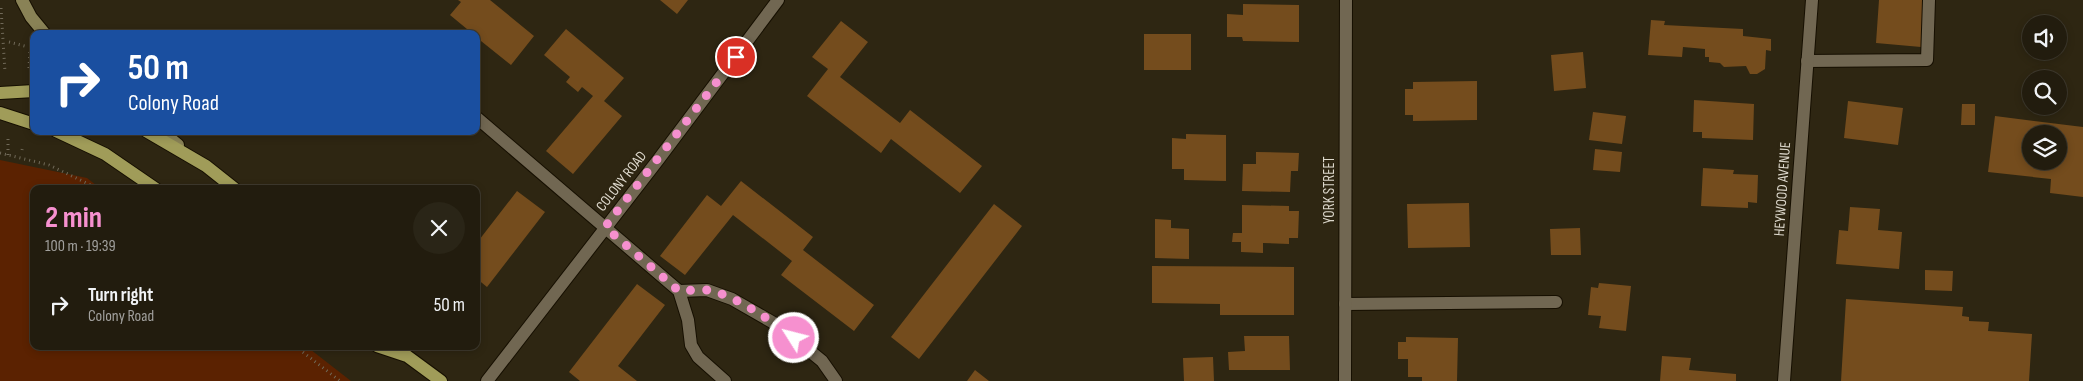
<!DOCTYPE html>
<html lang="en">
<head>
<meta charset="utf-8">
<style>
  :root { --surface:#221c0e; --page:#2a2517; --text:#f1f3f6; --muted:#a2a19e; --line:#3f3a2e; --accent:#f690cf }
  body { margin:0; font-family:"Sofia Sans Condensed",sans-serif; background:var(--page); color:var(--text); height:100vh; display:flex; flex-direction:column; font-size:19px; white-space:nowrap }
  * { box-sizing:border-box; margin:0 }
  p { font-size:16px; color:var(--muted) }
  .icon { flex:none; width:28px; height:28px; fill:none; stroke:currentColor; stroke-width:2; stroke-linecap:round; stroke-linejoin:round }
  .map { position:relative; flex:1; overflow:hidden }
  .sheet { position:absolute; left:30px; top:185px; width:450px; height:165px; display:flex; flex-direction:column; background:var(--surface); border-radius:10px; box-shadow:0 2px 8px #0003,0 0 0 1px var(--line) }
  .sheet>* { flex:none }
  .banner { position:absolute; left:30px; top:30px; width:450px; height:105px; border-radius:10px; box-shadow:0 2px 8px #0003,0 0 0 1px var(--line); background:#1a4fa0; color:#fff; overflow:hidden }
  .fabs { position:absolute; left:2022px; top:15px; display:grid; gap:10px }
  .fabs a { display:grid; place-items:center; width:45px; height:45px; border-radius:50%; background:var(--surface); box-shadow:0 2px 8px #0003,0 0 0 1px var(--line); font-size:25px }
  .pin { position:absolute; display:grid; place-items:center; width:42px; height:42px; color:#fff; margin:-21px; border:2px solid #fff; border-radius:50%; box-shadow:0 1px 5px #0007 }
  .me { position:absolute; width:55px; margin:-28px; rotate:306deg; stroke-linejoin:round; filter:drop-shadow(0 0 4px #0008) }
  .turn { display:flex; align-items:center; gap:18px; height:105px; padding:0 15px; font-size:22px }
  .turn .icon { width:65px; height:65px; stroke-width:2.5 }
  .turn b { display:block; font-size:35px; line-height:42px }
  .round { display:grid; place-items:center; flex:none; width:52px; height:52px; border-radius:26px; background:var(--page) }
  .summary { display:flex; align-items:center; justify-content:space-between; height:85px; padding:0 15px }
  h1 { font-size:30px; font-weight:700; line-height:38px; color:var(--accent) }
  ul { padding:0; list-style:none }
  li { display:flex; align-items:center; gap:15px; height:70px; padding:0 15px }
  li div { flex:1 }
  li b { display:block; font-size:19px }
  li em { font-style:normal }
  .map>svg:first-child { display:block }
  .green { fill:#5b2201 }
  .building { fill:#744c1d; fill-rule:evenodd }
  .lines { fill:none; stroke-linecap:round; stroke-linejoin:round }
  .lane-casing { stroke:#160f00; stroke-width:14 }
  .street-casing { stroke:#160f00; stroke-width:14 }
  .secondary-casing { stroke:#160f00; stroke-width:14 }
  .primary-casing { stroke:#160f00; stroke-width:14 }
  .path { stroke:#716a59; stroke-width:3; stroke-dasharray:1 4; stroke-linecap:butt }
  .lane { stroke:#716752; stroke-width:12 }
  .street { stroke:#716752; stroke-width:12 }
  .secondary { stroke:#898256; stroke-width:12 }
  .primary { stroke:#a09c59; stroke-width:12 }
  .route { stroke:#f690cf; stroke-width:9; stroke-dasharray:0 16.2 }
  .labels { text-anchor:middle; stroke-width:5; stroke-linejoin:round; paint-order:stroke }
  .street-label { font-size:15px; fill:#ddd8cc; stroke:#2e2612 }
</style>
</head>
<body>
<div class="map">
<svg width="2083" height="381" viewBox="0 0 2083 381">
  <rect width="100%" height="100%" fill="#2e2612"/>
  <path class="green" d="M 0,160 L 87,178 L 101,189 L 34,189 L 34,346 L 306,346 L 351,381 L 0,381 Z"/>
  <path class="building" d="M 458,0 L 490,0 L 534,36 L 511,65 L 476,37 L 476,34 L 473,34 L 450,15 L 461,2 Z
    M 660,0 L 688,0 L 677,14 Z
    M 1879,0 L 1924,0 L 1921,47 L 1876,43 Z
    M 1243,4 L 1299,5 L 1299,42 L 1243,41 L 1242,37 L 1227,37 L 1227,14 L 1243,15 Z
    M 1651,20 L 1665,21 L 1664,25 L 1743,29 L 1743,36 L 1771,39 L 1771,51 L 1766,50 L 1765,69 L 1757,74 L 1750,74 L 1746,66 L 1724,67 L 1720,63 L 1709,62 L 1709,57 L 1705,57 L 1705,49 L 1683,47 L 1682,57 L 1648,55 Z
    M 841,21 L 868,42 L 840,77 L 900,123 L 910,110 L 982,166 L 960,193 L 891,139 L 881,153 L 807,96 L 828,69 L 812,57 Z
    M 566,29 L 624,78 L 604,101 L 622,116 L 573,174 L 546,151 L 593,96 L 582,87 L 578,92 L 566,82 L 570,77 L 544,55 Z
    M 1144,34 L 1191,34 L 1191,70 L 1144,70 Z
    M 1583,52 L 1586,88 L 1554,91 L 1551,55 Z
    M 1477,81 L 1477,120 L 1413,121 L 1413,115 L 1405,115 L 1405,89 L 1413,89 L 1413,82 Z
    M 1694,100 L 1754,104 L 1753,140 L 1702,138 L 1702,132 L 1693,132 Z
    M 1848,101 L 1903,108 L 1898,145 L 1844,138 Z
    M 1962,104 L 1975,104 L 1975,125 L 1961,125 Z
    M 1593,112 L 1626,116 L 1622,144 L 1589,140 Z
    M 1995,116 L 2083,127 L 2083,197 L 2050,193 L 2051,179 L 1988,172 ZM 2031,134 L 2059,134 L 2059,161 L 2031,161 Z
    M 1186,134 L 1226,135 L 1226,181 L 1184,180 L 1184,169 L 1172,169 L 1172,138 L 1186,139 Z
    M 1595,149 L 1622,152 L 1620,172 L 1593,170 Z
    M 1256,152 L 1299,153 L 1298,171 L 1291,171 L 1290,192 L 1242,191 L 1243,164 L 1256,164 Z
    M 1703,168 L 1734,170 L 1733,174 L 1758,175 L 1757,203 L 1748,202 L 1748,208 L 1701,206 Z
    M 741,181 L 813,237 L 803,250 L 874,305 L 854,331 L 781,275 L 792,261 L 733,215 L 685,275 L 660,256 L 707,195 L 721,206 Z
    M 517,191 L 545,212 L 487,287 L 476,278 L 476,244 Z
    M 1469,203 L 1470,247 L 1408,248 L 1407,204 Z
    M 994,204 L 1022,226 L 919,359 L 891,337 Z
    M 1242,205 L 1289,206 L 1289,211 L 1299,211 L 1298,238 L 1289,238 L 1289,244 L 1263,243 L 1263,253 L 1241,252 L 1241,242 L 1232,242 L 1233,233 L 1242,233 Z
    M 1850,207 L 1880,209 L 1878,230 L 1902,232 L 1899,269 L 1836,264 L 1839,230 L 1848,231 Z
    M 1155,219 L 1171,220 L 1171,228 L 1189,229 L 1189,259 L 1155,258 Z
    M 1580,228 L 1581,255 L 1551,255 L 1550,229 Z
    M 1152,266 L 1294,267 L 1294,315 L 1220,315 L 1220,304 L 1152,303 Z
    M 1925,270 L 1953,271 L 1952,291 L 1925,290 Z
    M 1599,283 L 1631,286 L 1626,331 L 1599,328 L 1601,316 L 1588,315 L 1591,287 L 1598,288 Z
    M 637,284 L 665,305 L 618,366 L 637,381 L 580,381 L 569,372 Z
    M 1846,299 L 1963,307 L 1962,316 L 1969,317 L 1969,321 L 1989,322 L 1988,331 L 2032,334 L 2029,381 L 1841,381 Z
    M 1244,336 L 1289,336 L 1290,370 L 1229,370 L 1228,352 L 1245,351 Z
    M 1406,337 L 1458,338 L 1457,381 L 1422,381 L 1422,377 L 1408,377 L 1408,359 L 1398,359 L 1398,342 L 1406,342 Z
    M 1662,356 L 1691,358 L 1689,370 L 1736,374 L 1736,381 L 1660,381 Z
    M 1213,357 L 1214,381 L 1184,381 L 1183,358 Z
    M 975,370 L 989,381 L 967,381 Z"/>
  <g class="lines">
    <g class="lane-casing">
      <path id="lane" d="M 1807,61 L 1927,60 L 1929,0
        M 476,117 L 679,291 L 688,320 L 691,345 L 698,357 L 725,381
        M 679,291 L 707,290 L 732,299 L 779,326 L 822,361 L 836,381
        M 1345,304 L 1556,302"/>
    </g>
    <g class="street-casing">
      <path id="street" d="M 487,381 L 658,160 L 778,0
        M 1345,381 L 1346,0
        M 1784,381 L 1812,0"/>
    </g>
    <g class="secondary-casing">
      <path id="secondary" d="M 22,0 L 31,17 L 45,34
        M 161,131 L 178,145"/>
    </g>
    <g class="primary-casing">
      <path id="primary" d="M 0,93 L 34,91
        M 0,113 L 34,124
        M 56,131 L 105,154 L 156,189
        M 146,131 L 206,166 L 235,189
        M 377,346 L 407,356 L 441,381"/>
    </g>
    <path class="path" d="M 1,8 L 5,72
      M 9,42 L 28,47
      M 29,68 L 30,49
      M 22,150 L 23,146
      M 0,153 L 49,165 L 99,189
      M 8,155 L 8,138
      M 295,346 L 340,381"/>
    <use href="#lane" class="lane"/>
    <use href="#street" class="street"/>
    <use href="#secondary" class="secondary"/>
    <use href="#primary" class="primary"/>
  </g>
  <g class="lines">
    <path class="route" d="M 736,57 L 605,227 L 679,291 C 688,291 698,289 707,290 C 731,293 774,322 794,338"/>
  </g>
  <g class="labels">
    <g class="street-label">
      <text transform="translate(621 181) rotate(-52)" y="5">COLONY ROAD</text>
      <text transform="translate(1782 189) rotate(-86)" y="5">HEYWOOD AVENUE</text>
      <text transform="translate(1329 190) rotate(-90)" y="5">YORK STREET</text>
    </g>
  </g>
</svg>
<div class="fabs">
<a><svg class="icon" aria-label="sound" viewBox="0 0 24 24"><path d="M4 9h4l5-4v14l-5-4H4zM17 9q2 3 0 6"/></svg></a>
<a><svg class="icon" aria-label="search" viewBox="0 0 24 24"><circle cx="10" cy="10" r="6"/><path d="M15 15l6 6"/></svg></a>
<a><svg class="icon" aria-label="layers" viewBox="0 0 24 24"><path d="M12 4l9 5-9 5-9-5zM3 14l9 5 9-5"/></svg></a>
</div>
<div class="pin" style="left:736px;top:57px;background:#d93025"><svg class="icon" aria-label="arrive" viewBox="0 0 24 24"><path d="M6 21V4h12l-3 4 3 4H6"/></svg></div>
<svg class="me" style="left:794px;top:338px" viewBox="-20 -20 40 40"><circle r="17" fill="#f690cf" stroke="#fff" stroke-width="3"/><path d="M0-11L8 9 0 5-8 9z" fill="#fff"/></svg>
<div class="banner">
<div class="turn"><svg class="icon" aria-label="right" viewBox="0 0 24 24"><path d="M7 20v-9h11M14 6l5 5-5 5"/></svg><div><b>50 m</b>Colony Road</div></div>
</div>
<section class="sheet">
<div class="summary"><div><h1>2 min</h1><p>100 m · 19:39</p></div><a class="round"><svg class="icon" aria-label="close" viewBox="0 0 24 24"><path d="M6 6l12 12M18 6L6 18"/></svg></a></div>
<ul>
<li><svg class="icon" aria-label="right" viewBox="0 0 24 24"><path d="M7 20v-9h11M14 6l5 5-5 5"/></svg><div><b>Turn right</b><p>Colony Road</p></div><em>50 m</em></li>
</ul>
</section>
</div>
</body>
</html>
